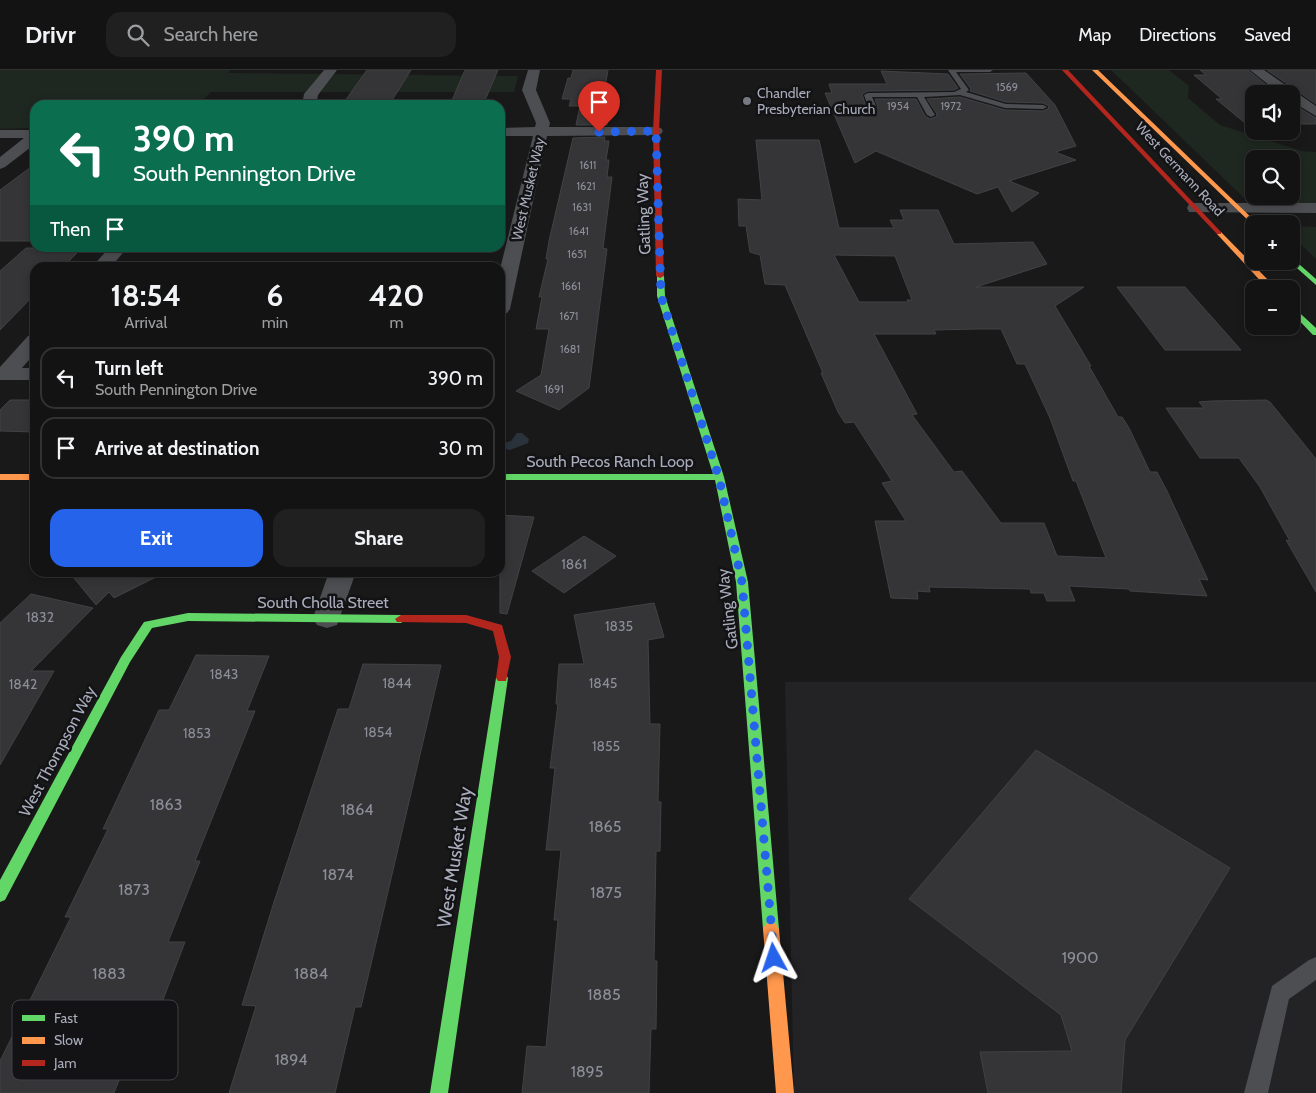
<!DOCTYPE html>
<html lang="en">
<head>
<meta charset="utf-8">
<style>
  :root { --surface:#131313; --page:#202021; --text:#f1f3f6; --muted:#9d9ea0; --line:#323233; --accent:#2563eb }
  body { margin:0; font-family:Cabin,sans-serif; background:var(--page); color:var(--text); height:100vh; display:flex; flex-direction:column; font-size:19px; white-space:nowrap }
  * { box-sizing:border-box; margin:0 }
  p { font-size:16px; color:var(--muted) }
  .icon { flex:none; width:28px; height:28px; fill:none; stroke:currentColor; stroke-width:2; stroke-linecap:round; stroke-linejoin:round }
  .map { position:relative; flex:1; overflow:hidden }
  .panel { position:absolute; left:30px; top:192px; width:475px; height:315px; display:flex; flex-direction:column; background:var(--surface); border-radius:15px; box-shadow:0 2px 8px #0003,0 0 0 1px var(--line) }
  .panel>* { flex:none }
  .hud { position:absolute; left:30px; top:30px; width:475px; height:152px; border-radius:15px; box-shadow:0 2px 8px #0003,0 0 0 1px var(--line); background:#0b6e4f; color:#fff; overflow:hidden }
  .tools { position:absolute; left:1245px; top:15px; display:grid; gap:10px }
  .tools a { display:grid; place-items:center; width:55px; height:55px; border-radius:10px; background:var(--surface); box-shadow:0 2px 8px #0003,0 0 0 1px var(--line); font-size:25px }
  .pin { position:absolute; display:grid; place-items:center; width:42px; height:42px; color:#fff; margin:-51px -21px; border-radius:50% 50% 50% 0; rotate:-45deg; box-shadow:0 0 5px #0007 }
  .pin .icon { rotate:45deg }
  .me { position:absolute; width:55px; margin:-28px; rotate:355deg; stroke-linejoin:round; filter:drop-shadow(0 0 4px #0008) }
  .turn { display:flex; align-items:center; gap:18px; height:105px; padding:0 20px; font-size:22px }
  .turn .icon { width:65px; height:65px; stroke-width:2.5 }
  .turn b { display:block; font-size:35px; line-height:42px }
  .then { display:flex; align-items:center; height:48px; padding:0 20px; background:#0003; gap:10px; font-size:19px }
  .eta { display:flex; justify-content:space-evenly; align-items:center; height:85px; text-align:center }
  .eta b { font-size:30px; font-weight:700; line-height:35px }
  .cta { display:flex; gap:10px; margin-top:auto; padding:10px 20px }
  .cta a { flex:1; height:58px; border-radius:15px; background:var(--accent); color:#fff; font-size:20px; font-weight:700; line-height:58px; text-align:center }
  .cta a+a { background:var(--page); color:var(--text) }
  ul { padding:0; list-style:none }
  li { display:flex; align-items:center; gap:15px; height:62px; margin:0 10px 8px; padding:0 10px; border:2px solid var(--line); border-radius:15px }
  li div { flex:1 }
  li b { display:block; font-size:19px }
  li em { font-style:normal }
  header { display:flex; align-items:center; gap:30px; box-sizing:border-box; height:70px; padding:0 25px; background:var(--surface); border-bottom:1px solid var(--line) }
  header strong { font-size:24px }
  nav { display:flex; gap:28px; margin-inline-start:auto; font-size:18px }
  .search { width:350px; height:45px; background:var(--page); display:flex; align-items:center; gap:12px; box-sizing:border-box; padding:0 18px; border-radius:15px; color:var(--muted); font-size:19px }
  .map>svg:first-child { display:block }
  .built { fill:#232225 }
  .green { fill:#1e2720; fill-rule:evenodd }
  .water { fill:#2a323c }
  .building { fill:#353537; stroke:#414245; fill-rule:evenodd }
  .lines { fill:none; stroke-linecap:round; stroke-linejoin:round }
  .lane { fill:#4c4e52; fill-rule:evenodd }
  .street { fill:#4c4e52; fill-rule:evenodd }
  .fast { fill:#63d668; fill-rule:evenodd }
  .slow { fill:#ff974d; fill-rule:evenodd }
  .jam { fill:#b3261e; fill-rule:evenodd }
  .route { stroke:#2563eb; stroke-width:9; stroke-dasharray:0 16.2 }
  .poi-dot { fill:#777982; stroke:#131315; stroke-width:2 }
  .labels { text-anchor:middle; stroke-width:5; stroke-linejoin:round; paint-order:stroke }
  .far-number-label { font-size:11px; fill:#8c8e9a }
  .far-poi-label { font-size:14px; fill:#a9acbb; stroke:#131315; text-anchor:start }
  .far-street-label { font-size:14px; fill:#a9acbb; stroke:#131315 }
  .number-label { font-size:14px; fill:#8c8e9a }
  .street-label { font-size:16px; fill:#a9acbb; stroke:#131315 }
  .near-number-label { font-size:16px; fill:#8c8e9a }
  .near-street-label { font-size:19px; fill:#a9acbb; stroke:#131315 }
  .key { fill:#131315; stroke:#404147; stroke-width:1 }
  .key-label { font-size:14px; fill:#a9acbb }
</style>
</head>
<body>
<header>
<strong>Drivr</strong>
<div class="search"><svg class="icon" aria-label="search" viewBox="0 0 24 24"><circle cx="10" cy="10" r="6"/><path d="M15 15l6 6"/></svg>Search here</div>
<nav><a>Map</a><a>Directions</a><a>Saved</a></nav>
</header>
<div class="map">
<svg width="1316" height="1023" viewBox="0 0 1316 1023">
  <rect width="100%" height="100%" fill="#191919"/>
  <path class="built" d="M 785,612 L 1316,612 L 1316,1023 L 794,1023 Z"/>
  <path class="green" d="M 0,0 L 231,0 L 228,3 L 518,6 L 514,22 L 211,22 L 198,35 L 35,35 L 35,58 L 0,59 Z
    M 1111,0 L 1169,0 L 1189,16 L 1188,28 L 1220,55 L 1302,81 L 1316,82 L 1316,134 L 1267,134 L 1243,127 ZM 1254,89 L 1291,89 L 1291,126 L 1254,126 Z
    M 1296,156 L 1316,157 L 1316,189 L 1291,165 Z"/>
  <path class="water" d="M 517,363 L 522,363 L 529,369 L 528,373 L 510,380 L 500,377 L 501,374 L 511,371 Z"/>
  <path class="building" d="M 367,0 L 411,0 L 389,35 L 342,35 Z
    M 465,0 L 498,0 L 483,35 L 450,35 Z
    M 573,0 L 608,0 L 604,23 L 612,23 L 607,55 L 576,55 L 580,36 L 569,36 L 571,29 L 562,29 L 568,8 L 571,8 Z
    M 1200,0 L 1248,0 L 1277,24 L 1254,24 L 1254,54 L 1245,53 L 1216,29 L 1222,29 L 1194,5 L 1206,5 Z
    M 1267,0 L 1316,0 L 1316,34 Z
    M 881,1 L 948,4 L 958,18 L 954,20 L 868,21 L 862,24 L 866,37 L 871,40 L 878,37 L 875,29 L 916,29 L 925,46 L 930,49 L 936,47 L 937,44 L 927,29 L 960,27 L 1005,40 L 1043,41 L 1048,39 L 1049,36 L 1043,33 L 1006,32 L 970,21 L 971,19 L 960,4 L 1026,3 L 1055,35 L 1076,76 L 1055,82 L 1076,90 L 1009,111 L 1039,123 L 1012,142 L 998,117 L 977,124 L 876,81 L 855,93 L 825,23 L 832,23 L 829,14 L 887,14 Z
    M 1291,33 L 1316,48 L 1316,54 L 1291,54 Z
    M 605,67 L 604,71 L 609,71 L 606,90 L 609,90 L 607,107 L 612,107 L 603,178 L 607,179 L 589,318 L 559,340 L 516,321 L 541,305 L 549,259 L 536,259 L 542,227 L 539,227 L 548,189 L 546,189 L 549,171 L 573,68 Z
    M 756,70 L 819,70 L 839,158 L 894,158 L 890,150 L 904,150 L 900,140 L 938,140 L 954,174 L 1033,172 L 1047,194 L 976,217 L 1084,217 L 1055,236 L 1091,296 L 1089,296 L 1118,347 L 1122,347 L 1129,358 L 1150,402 L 1157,402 L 1167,421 L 1208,510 L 1199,509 L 1207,526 L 1130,521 L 1129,519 L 1069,516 L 1075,531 L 1047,531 L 1044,523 L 1031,523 L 1030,519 L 978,518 L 929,517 L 930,522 L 917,521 L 918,529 L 891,528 L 875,451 L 906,451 L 882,413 L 892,411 L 854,352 L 845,353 L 838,342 L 821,303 L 823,303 L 785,215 L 765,214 L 760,185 L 750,182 L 746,156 L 739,156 L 738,129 L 762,130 ZM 834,185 L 895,186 L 912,230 L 907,230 L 908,232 L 859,232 ZM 976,259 L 1001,259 L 1017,294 L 1025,294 L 1050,348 L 1073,411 L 1076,411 L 1106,488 L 1057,486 L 1044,453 L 1001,453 L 962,401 L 954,402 L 912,345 L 917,344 L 874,264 L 936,264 L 934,260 Z
    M 35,94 L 35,171 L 0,171 L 0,120 Z
    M 26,178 L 82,178 L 62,198 L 35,198 L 35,224 L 0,260 L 0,201 Z
    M 1117,217 L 1185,217 L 1241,280 L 1165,280 Z
    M 10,330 L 35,330 L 35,362 L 0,361 L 0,340 Z
    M 1266,330 L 1270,332 L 1316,389 L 1316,522 L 1286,470 L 1290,471 L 1260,417 L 1239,388 L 1200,388 L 1166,338 L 1204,338 L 1199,332 L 1211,331 Z
    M 500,445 L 534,447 L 507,544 L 500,543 Z
    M 584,466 L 616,486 L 564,523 L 532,501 Z
    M 69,502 L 166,502 L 114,528 L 109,522 L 96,535 Z
    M 31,524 L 93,538 L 31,601 L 54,601 L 0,695 L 0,553 Z
    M 654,533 L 664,567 L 648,570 L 650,654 L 660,654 L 658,732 L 661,732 L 660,781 L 656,781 L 654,891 L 657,891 L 656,959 L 651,959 L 649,1023 L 522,1023 L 527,976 L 546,977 L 558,850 L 554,850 L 561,780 L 546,780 L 555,698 L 550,698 L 558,634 L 556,634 L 559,594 L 584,594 L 574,545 Z
    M 196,585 L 269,586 L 247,641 L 255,641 L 195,791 L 200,791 L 168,872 L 185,872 L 161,935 L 149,935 L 114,1023 L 0,1023 L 0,991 L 71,847 L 65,847 L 108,759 L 103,759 L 159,640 L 169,640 Z
    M 363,594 L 441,595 L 361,937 L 355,937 L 335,1023 L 229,1023 L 256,936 L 242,935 L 274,832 L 338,639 L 349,639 Z
    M 1036,680 L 1230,798 L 1125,970 L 1121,1023 L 988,1023 L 980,982 L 1072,981 L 1061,945 L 909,829 Z"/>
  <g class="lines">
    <path class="lane" d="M 948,0 L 993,0 L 990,2 L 956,2 L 969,20 L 966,22 L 1006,34 L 1043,35 L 1047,37 L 1043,39 L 1005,38 L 960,25 L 924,27 L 935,45 L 931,47 L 927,45 L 917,27 L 872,27 L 876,36 L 872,38 L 868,36 L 864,25 L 868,23 L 954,22 L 961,19 Z
      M 1316,887 L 1316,910 L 1289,929 L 1268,1023 L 1244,1023 L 1272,916 L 1309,890 Z"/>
    <path class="street" d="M 324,0 L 337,0 L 318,25 L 316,35 L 302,35 L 304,24 Z
      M 528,0 L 540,0 L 536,20 L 550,53 L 549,57 L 656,57 L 661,58 L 663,61 L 661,64 L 656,65 L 547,66 L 510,239 L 507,243 L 500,245 L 500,199 L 533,66 L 500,66 L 500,58 L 535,57 L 536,53 L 522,20 Z
      M 1250,0 L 1264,0 L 1316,36 L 1316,46 L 1291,31 L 1291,24 L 1280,24 Z
      M 0,60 L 35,60 L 35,74 L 5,97 L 0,99 L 0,87 L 24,68 L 0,68 Z
      M 1195,133 L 1316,133 L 1316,143 L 1189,142 L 1187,138 L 1189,134 Z
      M 109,178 L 127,178 L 110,198 L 91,198 Z
      M 35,264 L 35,283 L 22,298 L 35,298 L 35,310 L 0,310 L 0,297 L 28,266 Z
      M 329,502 L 356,502 L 337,555 L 327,558 L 317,555 L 313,548 Z"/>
    <path class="fast" d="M 1291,187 L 1316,209 L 1316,215 L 1289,191 L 1291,191 Z
      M 657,204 L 664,206 L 665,226 L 724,407 L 748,512 L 779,859 L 776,864 L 771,866 L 766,864 L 763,859 L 736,512 L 715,410 L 500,410 L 500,404 L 713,404 L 657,226 Z
      M 1291,235 L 1316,258 L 1316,265 L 1313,265 L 1291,242 Z
      M 188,543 L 401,545 L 407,549 L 401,553 L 188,551 L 152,558 L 130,592 L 5,830 L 0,832 L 0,810 L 121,587 L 144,552 Z
      M 502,603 L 506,605 L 508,608 L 448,1023 L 430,1023 L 496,608 L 498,605 Z"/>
    <path class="slow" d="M 1092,0 L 1098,0 L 1258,154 L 1253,155 Z
      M 1217,162 L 1221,162 L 1277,219 L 1268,219 L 1217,164 Z
      M 0,404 L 35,404 L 35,410 L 0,410 Z
      M 771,852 L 776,854 L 779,859 L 794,1023 L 776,1023 L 763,859 L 766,854 Z"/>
    <path class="jam" d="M 656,0 L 662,0 L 659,61 L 664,206 L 660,208 L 656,206 L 653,61 Z
      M 1062,0 L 1068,0 L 1221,162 L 1221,164 L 1217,164 Z
      M 401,545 L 466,545 L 502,555 L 511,587 L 506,611 L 498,611 L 496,608 L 499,587 L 493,561 L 466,553 L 397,552 L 395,549 Z"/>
  </g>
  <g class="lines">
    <path class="route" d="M 599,62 L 656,61 L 661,226 L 719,408 L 742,512 L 774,888"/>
  </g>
  <circle class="poi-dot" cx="747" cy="31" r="5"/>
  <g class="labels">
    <g class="far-number-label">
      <text x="1007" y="21">1569</text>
      <text x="898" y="40">1954</text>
      <text x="951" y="40">1972</text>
      <text x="588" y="99">1611</text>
      <text x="586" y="120">1621</text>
      <text x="582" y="141">1631</text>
      <text x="579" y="165">1641</text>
      <text x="577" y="188">1651</text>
      <text x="571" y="220">1661</text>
      <text x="569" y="250">1671</text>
      <text x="570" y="283">1681</text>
      <text x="554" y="323">1691</text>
    </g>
    <g class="far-poi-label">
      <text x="757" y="28">Chandler<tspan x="757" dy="16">Presbyterian Church</tspan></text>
    </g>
    <g class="far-street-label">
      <text transform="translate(1180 99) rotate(47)" y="5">West Germann Road</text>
      <text transform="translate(528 119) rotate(-77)" y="5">West Musket Way</text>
    </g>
    <g class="number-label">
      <text x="574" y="499">1861</text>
      <text x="40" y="552">1832</text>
      <text x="619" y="561">1835</text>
      <text x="224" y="609">1843</text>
      <text x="397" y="618">1844</text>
      <text x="603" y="618">1845</text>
      <text x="23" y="619">1842</text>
      <text x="378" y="667">1854</text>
      <text x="197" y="668">1853</text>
      <text x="606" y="681">1855</text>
    </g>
    <g class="street-label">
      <text transform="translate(643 144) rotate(-92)" y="6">Gatling Way</text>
      <text x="610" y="397">South Pecos Ranch Loop</text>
      <text x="323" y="538">South Cholla Street</text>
      <text transform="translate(727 539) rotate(-97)" y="6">Gatling Way</text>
      <text transform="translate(57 681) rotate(-62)" y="6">West Thompson Way</text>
    </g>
    <g class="near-number-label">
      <text x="166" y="740">1863</text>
      <text x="357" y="745">1864</text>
      <text x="605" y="762">1865</text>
      <text x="338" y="810">1874</text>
      <text x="134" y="825">1873</text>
      <text x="606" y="828">1875</text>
      <text x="1080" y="893">1900</text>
      <text x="109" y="909">1883</text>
      <text x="311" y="909">1884</text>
      <text x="604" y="930">1885</text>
      <text x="291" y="995">1894</text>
      <text x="587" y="1007">1895</text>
    </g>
    <g class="near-street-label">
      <text transform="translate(454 787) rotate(-81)" y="7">West Musket Way</text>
    </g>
  </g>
  <rect x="12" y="930" width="166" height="80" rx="8" class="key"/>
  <rect x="22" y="945" width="23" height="6" fill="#63d668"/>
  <rect x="22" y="967" width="23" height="7" fill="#ff974d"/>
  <rect x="22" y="990" width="23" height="6" fill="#b3261e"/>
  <g class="key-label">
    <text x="54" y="953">Fast</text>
    <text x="54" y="975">Slow</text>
    <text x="54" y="998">Jam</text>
  </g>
</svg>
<div class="tools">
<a><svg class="icon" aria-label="sound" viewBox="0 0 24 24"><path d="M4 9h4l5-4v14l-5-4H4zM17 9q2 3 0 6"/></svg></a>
<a><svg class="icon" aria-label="search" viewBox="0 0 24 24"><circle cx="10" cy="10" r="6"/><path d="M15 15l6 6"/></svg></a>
<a>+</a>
<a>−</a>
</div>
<div class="pin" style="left:599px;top:62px;background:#d93025"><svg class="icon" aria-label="arrive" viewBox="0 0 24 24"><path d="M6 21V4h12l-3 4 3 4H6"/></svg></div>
<svg class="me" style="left:774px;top:888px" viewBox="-20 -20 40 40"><path d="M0-17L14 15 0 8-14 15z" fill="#2563eb" stroke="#fff" stroke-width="4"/></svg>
<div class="hud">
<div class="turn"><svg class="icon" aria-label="left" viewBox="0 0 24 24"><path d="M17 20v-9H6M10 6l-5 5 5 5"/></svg><div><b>390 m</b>South Pennington Drive</div></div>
<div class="then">Then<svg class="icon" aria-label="arrive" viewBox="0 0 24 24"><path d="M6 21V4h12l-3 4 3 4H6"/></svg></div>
</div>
<section class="panel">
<div class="eta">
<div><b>18:54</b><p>Arrival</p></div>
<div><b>6</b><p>min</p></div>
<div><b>420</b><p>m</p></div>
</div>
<ul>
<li><svg class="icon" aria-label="left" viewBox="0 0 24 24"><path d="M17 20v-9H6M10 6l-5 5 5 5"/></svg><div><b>Turn left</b><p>South Pennington Drive</p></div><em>390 m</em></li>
<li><svg class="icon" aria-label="arrive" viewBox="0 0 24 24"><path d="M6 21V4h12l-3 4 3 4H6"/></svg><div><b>Arrive at destination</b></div><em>30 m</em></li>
</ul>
<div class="cta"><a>Exit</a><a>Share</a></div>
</section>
</div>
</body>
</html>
